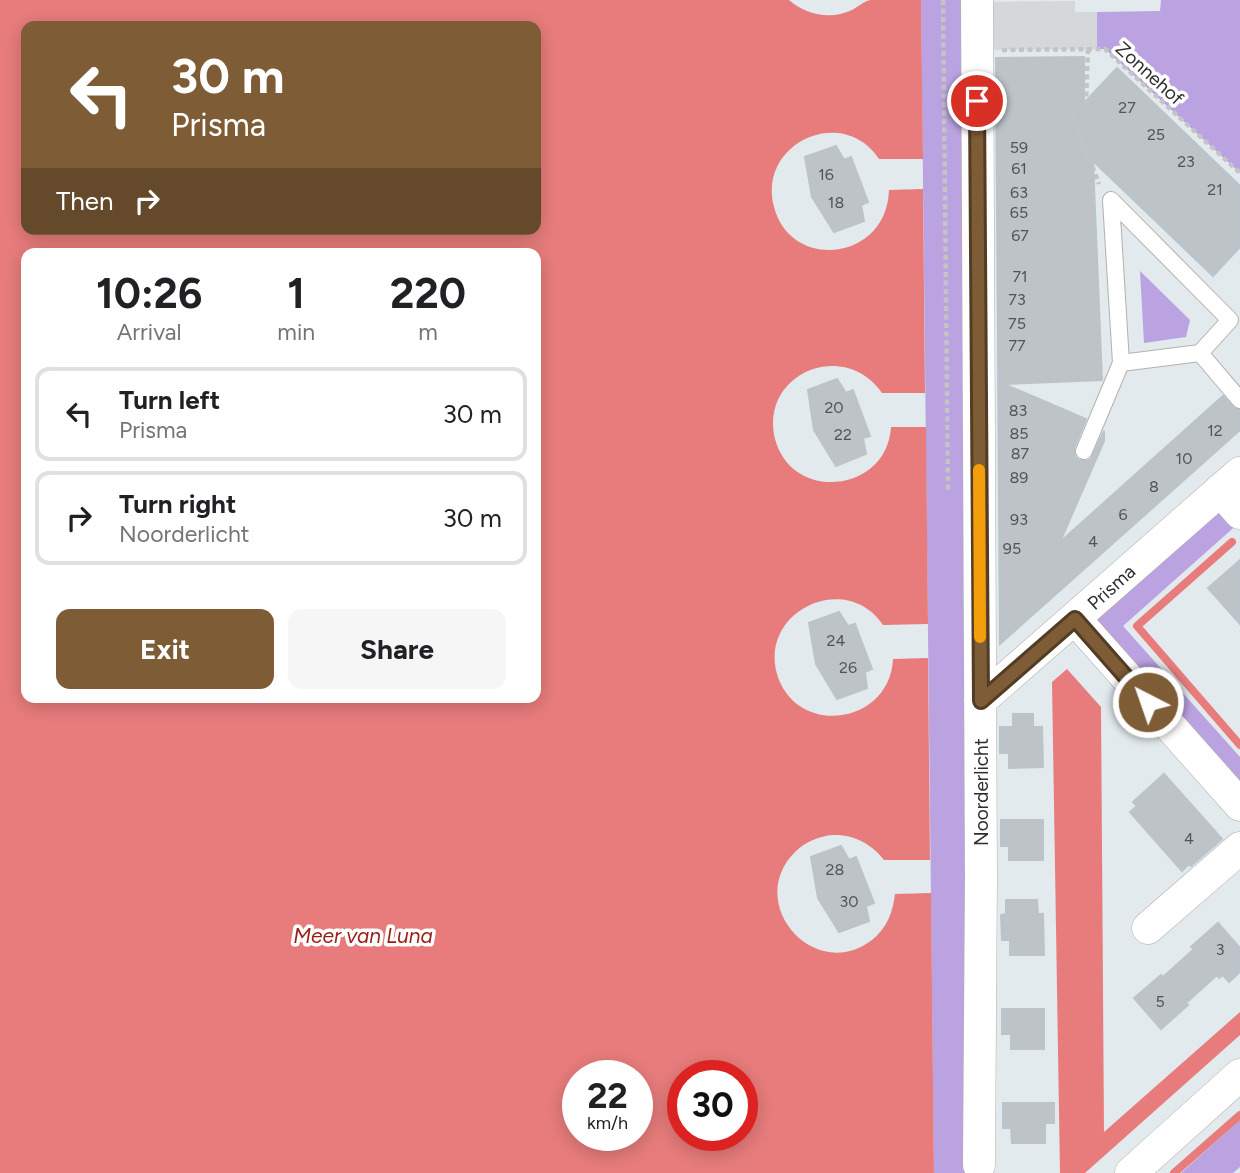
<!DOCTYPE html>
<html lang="en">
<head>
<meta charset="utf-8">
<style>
  :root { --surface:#fff; --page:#f6f6f6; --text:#202124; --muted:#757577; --line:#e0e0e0; --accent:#7e5d36 }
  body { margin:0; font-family:Figtree,sans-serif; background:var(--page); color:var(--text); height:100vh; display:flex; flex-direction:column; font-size:26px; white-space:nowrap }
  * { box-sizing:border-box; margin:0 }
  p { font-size:23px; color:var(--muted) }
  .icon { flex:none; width:38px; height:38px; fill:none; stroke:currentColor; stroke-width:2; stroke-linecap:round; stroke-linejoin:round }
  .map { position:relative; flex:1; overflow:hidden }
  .details { position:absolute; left:21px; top:248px; width:520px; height:455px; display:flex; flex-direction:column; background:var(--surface); border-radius:14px; box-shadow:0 4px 18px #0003 }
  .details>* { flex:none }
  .banner { position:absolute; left:21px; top:21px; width:520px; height:214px; border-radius:14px; box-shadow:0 4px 18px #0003; background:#7e5d36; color:#fff; overflow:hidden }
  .speed { position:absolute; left:562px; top:1060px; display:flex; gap:14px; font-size:35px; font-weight:700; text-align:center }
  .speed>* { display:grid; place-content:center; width:91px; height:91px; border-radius:50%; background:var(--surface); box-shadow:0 4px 18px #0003; line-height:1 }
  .speed small { font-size:18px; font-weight:400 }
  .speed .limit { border:10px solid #d22; background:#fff; color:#111 }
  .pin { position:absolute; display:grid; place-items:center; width:60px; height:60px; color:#fff; margin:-30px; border:4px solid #fff; border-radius:50%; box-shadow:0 2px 7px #0007 }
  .me { position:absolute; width:77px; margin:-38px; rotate:319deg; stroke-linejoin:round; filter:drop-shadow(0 0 5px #0008) }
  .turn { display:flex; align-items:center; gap:24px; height:147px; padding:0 35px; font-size:32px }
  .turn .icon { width:91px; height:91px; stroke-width:2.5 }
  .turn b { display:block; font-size:49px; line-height:60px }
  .then { display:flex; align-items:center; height:66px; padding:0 35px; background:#0003; gap:14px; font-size:26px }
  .eta { display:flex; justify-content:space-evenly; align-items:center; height:119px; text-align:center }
  .eta b { font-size:42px; font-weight:700; line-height:49px }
  .button { display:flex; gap:14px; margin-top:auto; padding:14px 35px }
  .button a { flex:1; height:80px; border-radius:14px; background:var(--accent); color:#fff; font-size:28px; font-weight:700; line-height:80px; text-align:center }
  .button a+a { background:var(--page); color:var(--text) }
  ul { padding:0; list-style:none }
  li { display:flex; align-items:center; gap:21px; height:94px; margin:0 14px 10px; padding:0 21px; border:4px solid var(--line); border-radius:14px }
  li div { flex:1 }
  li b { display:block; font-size:26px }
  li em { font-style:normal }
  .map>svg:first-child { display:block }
  .green { fill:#bba2e1 }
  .plaza { fill:#d4d8da }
  .water { fill:#e87c7c; fill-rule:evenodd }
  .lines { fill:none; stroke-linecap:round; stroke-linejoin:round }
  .stream { stroke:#e87c7c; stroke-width:8 }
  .building { fill:#bdc3c7; stroke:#bbc4ca; stroke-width:2 }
  .service-casing { stroke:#b5b0ab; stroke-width:18 }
  .minor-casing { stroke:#b5b0ab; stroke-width:33 }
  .path { stroke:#c4c4c4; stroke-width:4.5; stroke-dasharray:5 3.5; stroke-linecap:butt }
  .service { stroke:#fff; stroke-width:16 }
  .minor { stroke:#fff; stroke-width:32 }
  .route-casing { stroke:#523c23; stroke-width:18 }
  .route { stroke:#7e5d36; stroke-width:12 }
  .slow { stroke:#f59e0b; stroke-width:12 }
  .labels { text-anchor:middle; stroke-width:7; stroke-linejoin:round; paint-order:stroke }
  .number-label { font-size:16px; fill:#525354 }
  .street-label { font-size:19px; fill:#2e2e2e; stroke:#fff }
  .water-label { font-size:21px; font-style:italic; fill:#992016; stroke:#fff }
</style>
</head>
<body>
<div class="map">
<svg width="1240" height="1173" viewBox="0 0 1240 1173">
  <rect width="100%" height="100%" fill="#e2eaee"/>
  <path class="green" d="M 921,0 L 964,0 L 974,1173 L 934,1173 Z
    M 1161,0 L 1240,0 L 1240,173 L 1105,49 L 1097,49 L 1097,12 L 1160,11 Z
    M 1140,271 L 1190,320 L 1186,337 L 1144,343 Z
    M 1240,491 L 1240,522 L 1123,626 L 1240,757 L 1240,793 L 1089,624 Z
    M 1240,1120 L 1240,1167 L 1233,1173 L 1181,1173 Z"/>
  <path class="plaza" d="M 1075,1 L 1075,12 L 1097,12 L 1097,49 L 977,50 L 977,2 Z"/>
  <path class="water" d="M 0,0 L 789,0 C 806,15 831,20 852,10 C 858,7 864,1 871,0 C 887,0 905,0 921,0 L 923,159 L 879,159 C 843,104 757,143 774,207 C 791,272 887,261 889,190 L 923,189 L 925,393 L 882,393 C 844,338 759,374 775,439 C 792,503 887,493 891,427 L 926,427 L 928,624 L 883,625 C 846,570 759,611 777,674 C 796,738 890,725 893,659 L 928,658 L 930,860 L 884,860 C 872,844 853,834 833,835 C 819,836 805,842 795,852 C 744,903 814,984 872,940 C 887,928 893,912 895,894 L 931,893 L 934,1173 L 0,1173 ZM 26,26 L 536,26 L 536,229 L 26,229 ZM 26,254 L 536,254 L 536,698 L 26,698 ZM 578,1076 L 637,1076 L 637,1136 L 578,1136 ZM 682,1076 L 742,1076 L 742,1136 L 682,1136 Z
    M 1067,669 L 1101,707 L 1104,1132 L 1240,1012 L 1240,1035 L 1085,1173 L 1060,1173 L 1052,682 Z"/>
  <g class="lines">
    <path class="stream" d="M 1232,542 L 1137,626 L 1240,745
      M 1174,1173 L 1240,1115"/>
  </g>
  <path class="building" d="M 1084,57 L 1084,103 L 1117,68 L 1240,186 L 1240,247 L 1213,276 L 1093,161 L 1102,380 L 1004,384 L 1086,419 L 1074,448 L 1075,457 L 1079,460 L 1086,461 L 1091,459 L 1104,431 L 1104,441 L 1060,542 L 1223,396 L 1233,407 L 1240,410 L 1240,430 L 1000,644 L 996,58 Z
    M 836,146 L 844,160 L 851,157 L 868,202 L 861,205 L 864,221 L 834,232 L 812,197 L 805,157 Z
    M 837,379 L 846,393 L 853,390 L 870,436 L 863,438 L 866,454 L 836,466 L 814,430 L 808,390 Z
    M 1240,560 L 1240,624 L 1208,588 Z
    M 839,612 L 848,626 L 855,624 L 872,669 L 865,672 L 867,688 L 837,699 L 816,664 L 809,623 Z
    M 1013,714 L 1033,714 L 1033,727 L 1042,727 L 1043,767 L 1009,768 L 1009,753 L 1000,753 L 1000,727 L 1013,727 Z
    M 1164,774 L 1222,839 L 1191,866 L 1189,864 L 1182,871 L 1130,812 L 1137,806 L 1133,802 Z
    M 1001,820 L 1043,820 L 1043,860 L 1009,860 L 1009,846 L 1001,846 Z
    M 841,846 L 849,860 L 856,857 L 874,903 L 866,906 L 869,921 L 839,932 L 818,898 L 811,857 Z
    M 1006,900 L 1037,900 L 1038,914 L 1043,914 L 1044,955 L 1010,955 L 1010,940 L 1002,940 L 1001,915 L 1006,914 Z
    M 1218,923 L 1240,948 L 1240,972 L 1229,982 L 1223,975 L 1219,978 L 1217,975 L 1186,1003 L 1188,1005 L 1161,1029 L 1134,998 L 1161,975 L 1163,977 L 1194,949 L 1191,947 Z
    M 1002,1009 L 1044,1009 L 1044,1049 L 1011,1049 L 1011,1034 L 1002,1034 Z
    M 1003,1103 L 1054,1103 L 1054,1123 L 1045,1123 L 1045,1143 L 1012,1143 L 1011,1128 L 1003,1128 Z"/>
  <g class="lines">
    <g class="service-casing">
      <path id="service" d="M 1111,200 L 1230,320 L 1200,353 L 1121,363 Z
        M 1200,353 L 1240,400
        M 1084,451 L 1121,363"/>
    </g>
    <g class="minor-casing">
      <path id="minor" d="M 977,0 L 981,878 L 979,1165
        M 1220,490 L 1240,513
        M 1075,619 L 1240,805
        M 980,701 L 1240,473
        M 1148,928 L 1240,848
        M 1131,1173 L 1240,1075"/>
    </g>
    <path class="path" d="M 943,0 L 948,493
      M 1088,49 L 1086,101 L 1072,113 L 1099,184
      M 1002,50 L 1105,49 L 1240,173"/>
    <use href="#service" class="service"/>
    <use href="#minor" class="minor"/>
  </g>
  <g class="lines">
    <g class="route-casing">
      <path id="route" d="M 977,101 L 981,701 L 1075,619 L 1148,702"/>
    </g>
    <use href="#route" class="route"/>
    <path class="slow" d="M 979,470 L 980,637"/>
  </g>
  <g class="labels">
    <g class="number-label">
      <text x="1127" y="113">27</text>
      <text x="1156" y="140">25</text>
      <text x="1019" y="153">59</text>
      <text x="1186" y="167">23</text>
      <text x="1019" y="174">61</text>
      <text x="826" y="180">16</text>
      <text x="1215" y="195">21</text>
      <text x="1019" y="198">63</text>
      <text x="836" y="208">18</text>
      <text x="1019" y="218">65</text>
      <text x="1020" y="241">67</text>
      <text x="1020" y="282">71</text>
      <text x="1017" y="305">73</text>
      <text x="1017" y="329">75</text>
      <text x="1017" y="351">77</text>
      <text x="834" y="413">20</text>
      <text x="1018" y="416">83</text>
      <text x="1215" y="436">12</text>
      <text x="1019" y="439">85</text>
      <text x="843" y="440">22</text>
      <text x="1020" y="459">87</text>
      <text x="1184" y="464">10</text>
      <text x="1019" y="483">89</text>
      <text x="1154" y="492">8</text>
      <text x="1123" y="520">6</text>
      <text x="1019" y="525">93</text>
      <text x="1093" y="547">4</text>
      <text x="1012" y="554">95</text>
      <text x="836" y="646">24</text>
      <text x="848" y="673">26</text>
      <text x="1189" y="844">4</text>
      <text x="835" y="875">28</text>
      <text x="849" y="907">30</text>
      <text x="1220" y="955">3</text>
      <text x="1160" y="1007">5</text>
    </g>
    <g class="street-label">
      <text transform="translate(1150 73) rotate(42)" y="7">Zonnehof</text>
      <text transform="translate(1111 587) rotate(-42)" y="7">Prisma</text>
      <text transform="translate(981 792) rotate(-90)" y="7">Noorderlicht</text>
    </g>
    <g class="water-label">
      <text x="363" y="943">Meer van Luna</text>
    </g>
  </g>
</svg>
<div class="speed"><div>22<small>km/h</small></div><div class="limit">30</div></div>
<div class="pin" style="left:977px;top:101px;background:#d93025"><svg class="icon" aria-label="arrive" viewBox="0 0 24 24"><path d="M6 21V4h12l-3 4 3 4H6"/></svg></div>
<svg class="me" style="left:1148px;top:702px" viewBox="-20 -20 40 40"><circle r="17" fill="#7e5d36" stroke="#fff" stroke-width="3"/><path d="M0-11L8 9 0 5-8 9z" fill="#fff"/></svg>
<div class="banner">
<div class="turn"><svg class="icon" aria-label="left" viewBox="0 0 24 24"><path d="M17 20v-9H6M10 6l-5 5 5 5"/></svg><div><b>30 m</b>Prisma</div></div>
<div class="then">Then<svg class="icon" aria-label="right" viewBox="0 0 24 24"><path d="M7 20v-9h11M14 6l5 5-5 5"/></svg></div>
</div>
<section class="details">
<div class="eta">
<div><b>10:26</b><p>Arrival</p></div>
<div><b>1</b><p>min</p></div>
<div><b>220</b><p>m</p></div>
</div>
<ul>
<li><svg class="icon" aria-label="left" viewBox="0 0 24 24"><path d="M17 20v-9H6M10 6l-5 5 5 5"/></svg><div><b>Turn left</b><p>Prisma</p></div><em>30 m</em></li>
<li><svg class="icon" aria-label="right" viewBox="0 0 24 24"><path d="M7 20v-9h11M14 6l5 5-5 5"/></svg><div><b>Turn right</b><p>Noorderlicht</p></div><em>30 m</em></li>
</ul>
<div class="button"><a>Exit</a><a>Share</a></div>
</section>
</div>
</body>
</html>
